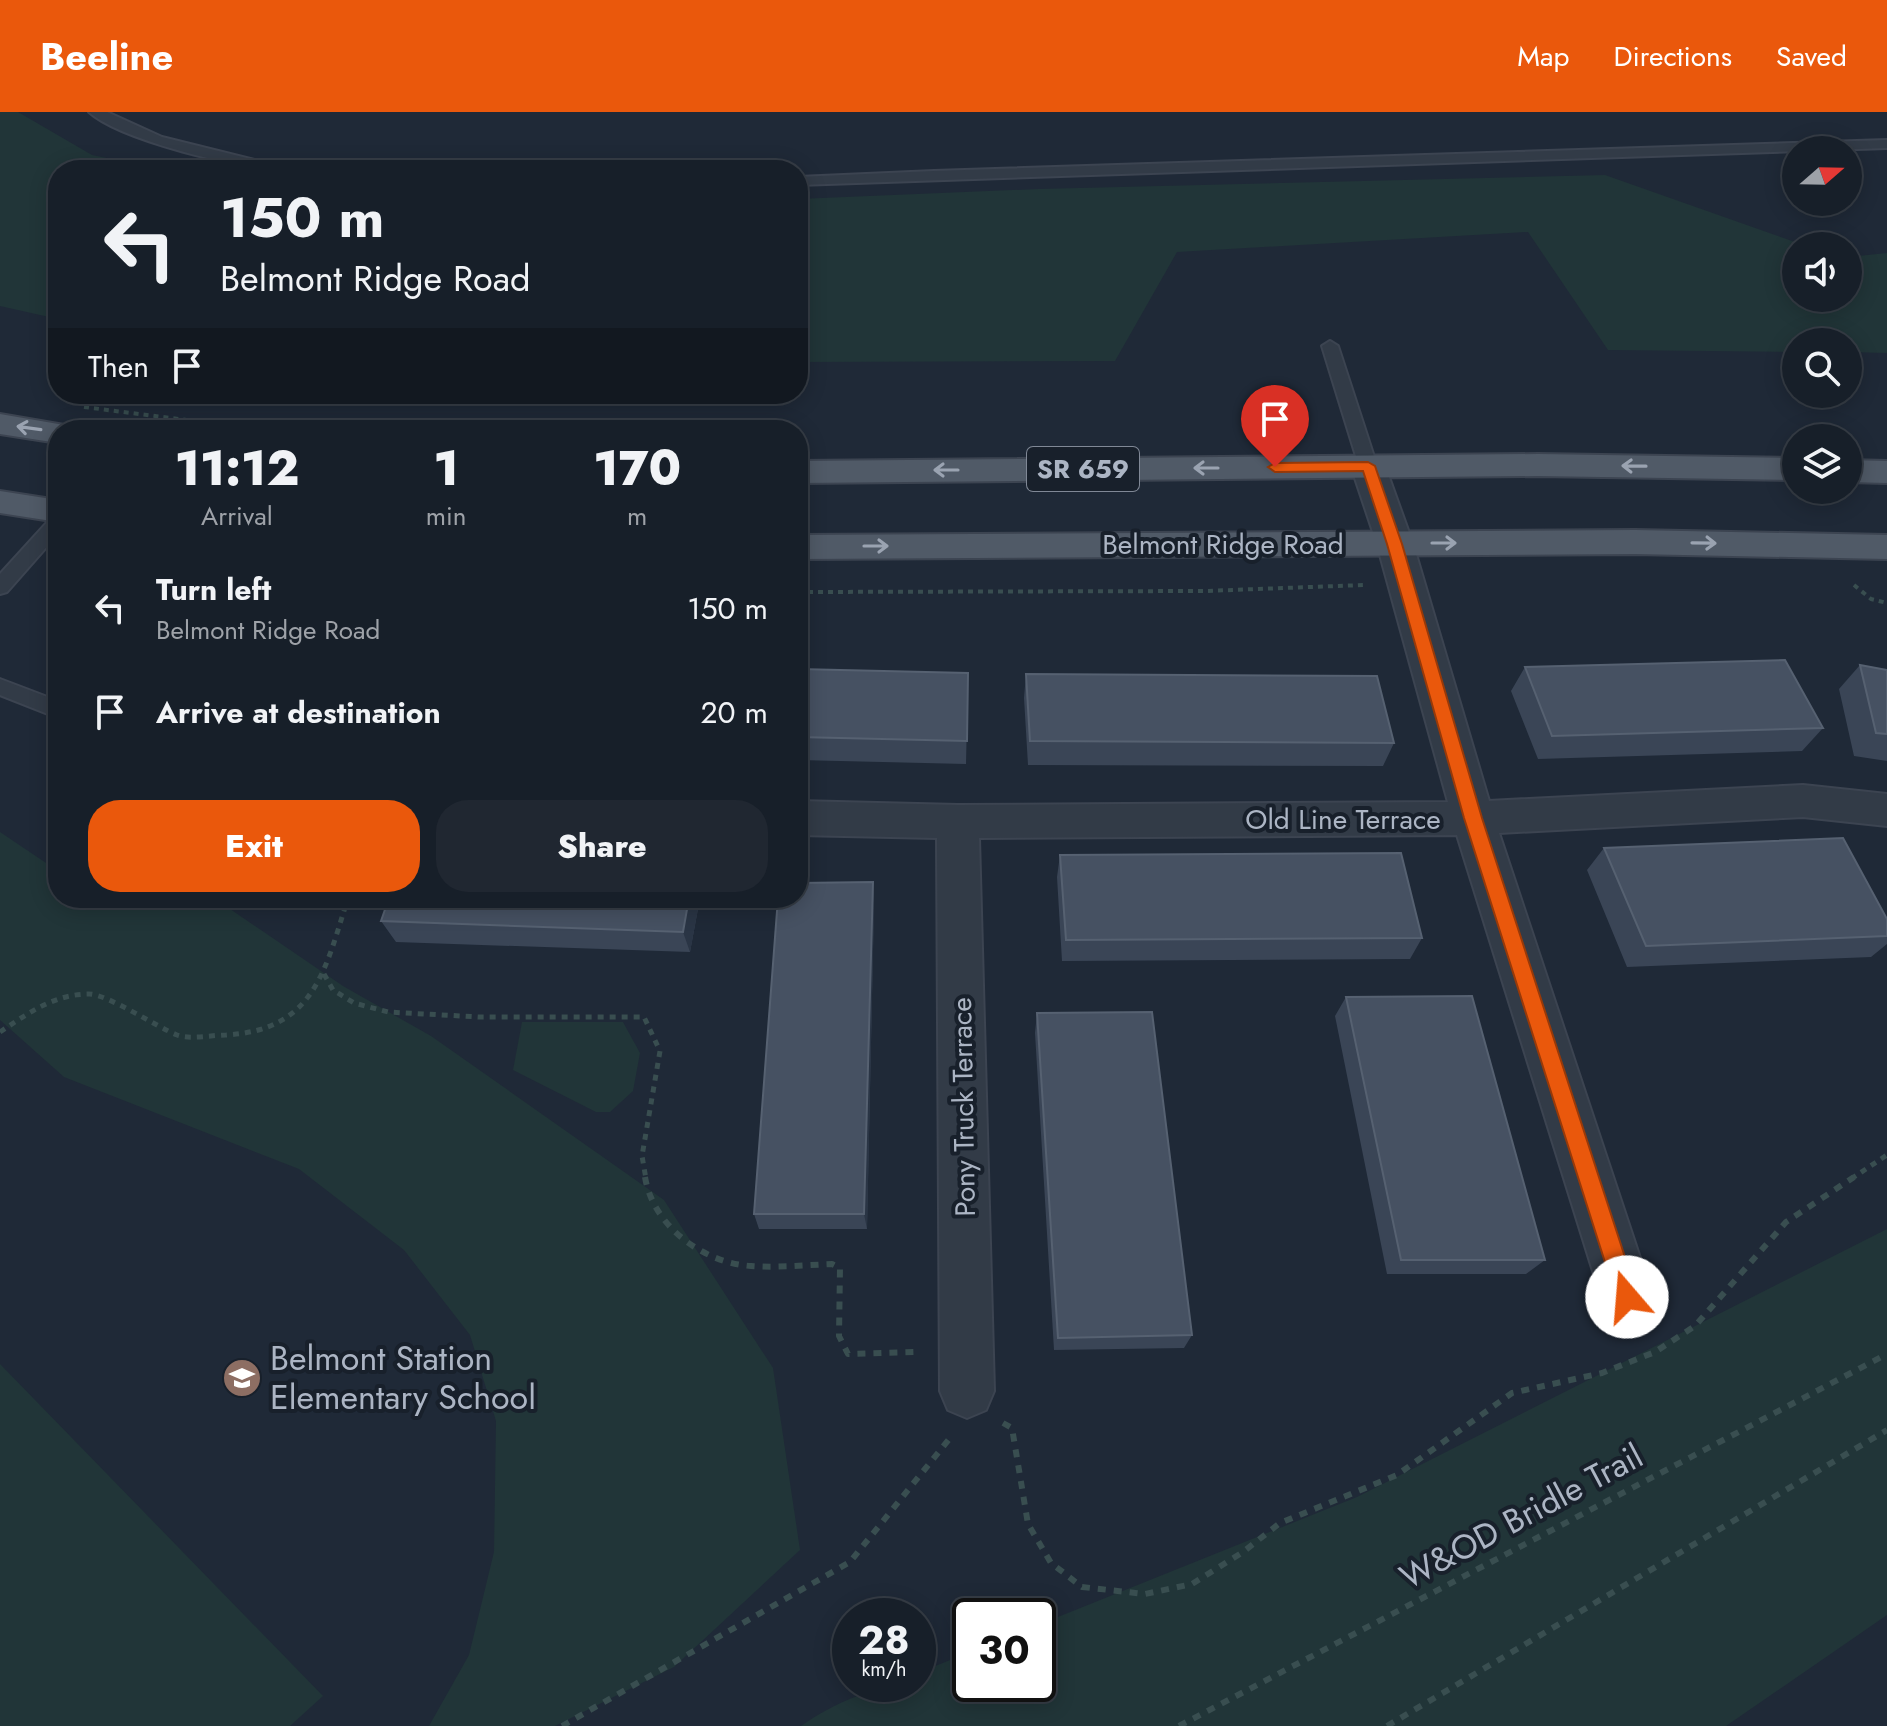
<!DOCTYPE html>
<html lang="en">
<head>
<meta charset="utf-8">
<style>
  :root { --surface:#171f29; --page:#202731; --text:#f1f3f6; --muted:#9ea2a8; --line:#363d46; --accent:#ea580c }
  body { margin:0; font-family:Jost,sans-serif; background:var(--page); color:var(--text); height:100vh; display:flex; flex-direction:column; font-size:30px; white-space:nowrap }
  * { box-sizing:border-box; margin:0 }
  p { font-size:26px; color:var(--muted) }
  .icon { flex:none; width:44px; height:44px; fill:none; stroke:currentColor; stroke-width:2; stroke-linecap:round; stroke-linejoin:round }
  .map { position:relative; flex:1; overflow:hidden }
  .drawer { position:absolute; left:48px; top:308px; width:760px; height:488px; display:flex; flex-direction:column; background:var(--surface); border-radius:32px; box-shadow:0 4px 20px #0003,0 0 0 2px var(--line) }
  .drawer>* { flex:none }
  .top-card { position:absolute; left:48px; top:48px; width:760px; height:244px; border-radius:32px; box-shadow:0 4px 20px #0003,0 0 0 2px var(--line); background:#171f29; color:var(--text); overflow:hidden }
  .needle { width:52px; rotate:70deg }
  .fabs { position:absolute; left:1782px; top:24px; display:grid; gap:16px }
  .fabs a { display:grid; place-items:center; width:80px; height:80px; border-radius:50%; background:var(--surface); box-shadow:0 4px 20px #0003,0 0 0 2px var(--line); font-size:40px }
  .speed { position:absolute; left:832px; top:1486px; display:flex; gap:16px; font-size:40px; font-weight:700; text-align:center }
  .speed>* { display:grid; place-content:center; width:104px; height:104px; border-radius:50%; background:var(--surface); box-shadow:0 4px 20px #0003,0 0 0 2px var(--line); line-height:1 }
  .speed small { font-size:20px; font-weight:400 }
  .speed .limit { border:4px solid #111; border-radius:12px; background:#fff; color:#111 }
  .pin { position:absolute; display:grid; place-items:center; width:68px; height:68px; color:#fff; margin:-82px -34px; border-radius:50% 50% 50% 0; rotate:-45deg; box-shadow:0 0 8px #0007 }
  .pin .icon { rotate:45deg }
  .me { position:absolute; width:88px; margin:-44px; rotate:342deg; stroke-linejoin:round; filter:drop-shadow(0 0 6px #0008) }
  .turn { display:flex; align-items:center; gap:28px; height:168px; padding:0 40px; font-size:36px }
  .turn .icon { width:104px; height:104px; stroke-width:2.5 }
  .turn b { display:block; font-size:56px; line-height:68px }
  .then { display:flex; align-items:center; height:76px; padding:0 40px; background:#0003; gap:16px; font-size:30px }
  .eta { display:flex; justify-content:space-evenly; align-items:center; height:136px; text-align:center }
  .eta b { font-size:48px; font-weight:800; line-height:56px }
  .cta { display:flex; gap:16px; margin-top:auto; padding:16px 40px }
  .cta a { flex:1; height:92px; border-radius:32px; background:var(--accent); color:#fff; font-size:32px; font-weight:800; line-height:92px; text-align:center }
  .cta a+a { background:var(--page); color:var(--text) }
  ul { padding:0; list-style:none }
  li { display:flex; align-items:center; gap:24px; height:104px; padding:0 40px }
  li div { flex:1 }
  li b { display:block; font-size:30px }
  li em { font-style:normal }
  header { display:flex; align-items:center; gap:48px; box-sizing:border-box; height:112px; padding:0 40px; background:var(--accent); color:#fff }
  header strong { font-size:38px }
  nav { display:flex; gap:44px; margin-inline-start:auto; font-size:28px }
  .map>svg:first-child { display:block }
  .green { fill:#213538 }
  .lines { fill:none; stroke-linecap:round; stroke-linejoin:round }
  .service-casing { stroke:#3c4451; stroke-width:4 }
  .minor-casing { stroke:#3c4451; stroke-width:4 }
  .primary-casing { stroke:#3c4451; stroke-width:4 }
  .path-far2 { stroke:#394e50; stroke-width:4; stroke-dasharray:5 5; stroke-linecap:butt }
  .path-far1 { stroke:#394e50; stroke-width:5; stroke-dasharray:6 6; stroke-linecap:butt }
  .path { stroke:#394e50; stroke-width:6; stroke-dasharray:8 8; stroke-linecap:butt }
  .service { fill:#323b47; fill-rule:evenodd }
  .minor { fill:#323b47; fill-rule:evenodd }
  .primary { fill:#505a67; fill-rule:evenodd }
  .wall { fill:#3a4556 }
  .shaded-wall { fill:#2a3545 }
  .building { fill:#465162; stroke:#566171; stroke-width:2 }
  .oneway { stroke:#9aa3b1 }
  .route { fill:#ea580c; stroke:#983908; stroke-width:2 }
  .labels { text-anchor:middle; stroke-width:8; stroke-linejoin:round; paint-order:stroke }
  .shield { fill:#18202b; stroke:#808896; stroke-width:2 }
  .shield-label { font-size:26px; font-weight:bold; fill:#acb5c4 }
  .street-label { font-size:28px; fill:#acb5c4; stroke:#18202b }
  .near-poi-label { font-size:34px; fill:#acb5c4; stroke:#18202b; text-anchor:start }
  .near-street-label { font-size:34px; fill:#acb5c4; stroke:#18202b }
</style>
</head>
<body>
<header>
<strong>Beeline</strong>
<nav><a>Map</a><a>Directions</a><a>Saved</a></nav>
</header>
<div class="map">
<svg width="1887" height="1614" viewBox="0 0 1887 1614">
  <rect width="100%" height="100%" fill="#1f2937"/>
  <path class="green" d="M 0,0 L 18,0 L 92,43 L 164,58 L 58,58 L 58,207 L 0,194 Z
    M 1605,63 L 1806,134 L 1796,134 L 1796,186 L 1848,186 L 1848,145 L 1887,141 L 1887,241 L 1848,240 L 1848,230 L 1796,230 L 1796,240 L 1608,238 L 1528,120 L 1177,140 L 1115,249 L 798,250 L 798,87 L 1039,77 Z
    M 0,720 L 58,759 L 58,786 L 214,786 L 343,874 L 431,924 L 664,1088 L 773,1256 L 800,1438 L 674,1555 L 555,1614 L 429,1614 L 469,1543 L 494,1440 L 496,1309 L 470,1223 L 404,1138 L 299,1057 L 64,965 L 0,908 Z
    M 522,910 L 623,910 L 640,941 L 633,979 L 610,1000 L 596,1000 L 513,958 Z
    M 1887,1117 L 1887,1503 L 1726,1614 L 801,1614 C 834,1591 877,1572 918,1572 L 918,1561 L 970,1540 L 970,1572 L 1038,1572 L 1038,1513 L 1357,1385 Z
    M 0,1252 L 323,1584 L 290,1614 L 0,1614 Z"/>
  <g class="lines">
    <g class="service-casing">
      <path id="service" d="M 89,0 L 107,0 L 162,25 L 283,55 L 285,58 C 242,58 120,28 89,0 Z
        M 1887,28 L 1887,36 L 798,73 L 798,65 L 934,59 Z
        M 1330,229 L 1338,234 L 1377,354 L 1374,358 L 1368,360 L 1359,354 L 1322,234 Z
        M 58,404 L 58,422 L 7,480 L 0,482 L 0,462 L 51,406 Z
        M 0,567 L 58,589 L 58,606 L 0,583 Z"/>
    </g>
    <g class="minor-casing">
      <path id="minor" d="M 1368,343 L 1380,346 L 1385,354 L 1413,432 L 1489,689 L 1803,673 L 1887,682 L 1887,714 L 1803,705 L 1499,721 L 1653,1185 L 1646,1204 L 1627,1211 L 1608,1204 L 1601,1185 L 1457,723 L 979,726 L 994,1279 L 986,1298 L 967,1306 L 948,1298 L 940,1279 L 937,726 L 798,723 L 798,689 L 958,693 L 1448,690 L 1377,432 L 1351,354 L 1356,346 Z"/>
    </g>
    <g class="primary-casing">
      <path id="primary" d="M 0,302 L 70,314 L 72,318 L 58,318 L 58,331 L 0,322 Z
        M 1538,342 L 1796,346 L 1796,368 L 1538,364 L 798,371 L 798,349 Z
        M 1848,348 L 1887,349 L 1887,371 L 1848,370 Z
        M 0,379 L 58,388 L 58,410 L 0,401 Z
        M 1635,418 L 1887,423 L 1887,447 L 1635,442 L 798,447 L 798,423 Z"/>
    </g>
    <path class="path-far2" d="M 84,295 L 265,318
      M 1854,473 L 1871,487 L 1887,491
      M 798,480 L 1205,479 L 1363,473"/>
    <path class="path-far1" d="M 324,862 L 333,878 L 354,891 L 388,900 L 479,905 L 644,905 L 660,939 L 642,1044 L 646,1067
      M 0,920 C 27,902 54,882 89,882 C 107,882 157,915 177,923 C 190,928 211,923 226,923 C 315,918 325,858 348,786
      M 1851,1067 L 1887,1043"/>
    <path class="path" d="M 645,1065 C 653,1114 703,1151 751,1154 C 778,1156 805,1153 832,1152 L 840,1156 L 839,1224 L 848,1242 L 915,1240
      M 1003,1311 L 1012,1316 L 1028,1412 L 1051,1451 L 1082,1475 L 1145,1482 L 1192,1472 L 1243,1440 L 1280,1411 L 1397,1363 L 1512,1281 L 1602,1261 L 1655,1240 L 1695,1214 L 1786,1110 L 1854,1065
      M 562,1614 L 850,1450 L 950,1326
      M 1179,1614 L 1887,1242
      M 1387,1614 L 1887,1318"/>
    <use href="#service" class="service"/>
    <use href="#minor" class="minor"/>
    <use href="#primary" class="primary"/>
  </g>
  <path class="wall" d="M 1860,553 L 1887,558 L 1887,649 L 1854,644 L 1839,577 Z
    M 1525,555 L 1823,616 L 1802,639 L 1538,647 L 1511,579 Z
    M 798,557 L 968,561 L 966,652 L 798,648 Z
    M 1026,562 L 1394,631 L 1383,654 L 1028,653 L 1024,586 Z
    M 1604,736 L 1887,807 L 1887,832 L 1871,845 L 1627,855 L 1587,758 Z
    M 1060,743 L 1422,826 L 1410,847 L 1062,849 L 1057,765 Z
    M 873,770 L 874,792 L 867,1117 L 759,1117 L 754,1102 Z
    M 700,786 L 690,840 L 396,830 L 381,809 Z
    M 1346,885 L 1545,1148 L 1526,1162 L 1387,1162 L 1335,904 Z
    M 1037,901 L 1192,1223 L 1184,1236 L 1054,1238 L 1035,921 Z"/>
  <path class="shaded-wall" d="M 873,770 L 874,792 L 867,1117 L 864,1102 Z
    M 689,786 L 700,786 L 690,840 L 683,820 Z"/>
  <path class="building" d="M 1785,548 L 1823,616 L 1552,624 L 1525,555 Z
    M 1860,553 L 1887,558 L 1887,622 L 1876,621 Z
    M 798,557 L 968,561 L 967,629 L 798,625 Z
    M 1026,562 L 1377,564 L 1394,631 L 1030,629 Z
    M 1843,726 L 1887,807 L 1887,824 L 1646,834 L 1604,736 Z
    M 1401,741 L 1422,826 L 1066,828 L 1060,743 Z
    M 873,770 L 864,1102 L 754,1102 L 778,786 L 798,786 L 798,771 Z
    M 389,786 L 689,786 L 683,820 L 381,809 Z
    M 1472,884 L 1545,1148 L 1401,1148 L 1346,885 Z
    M 1152,900 L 1192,1223 L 1058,1226 L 1037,901 Z"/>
  <defs><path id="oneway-shaft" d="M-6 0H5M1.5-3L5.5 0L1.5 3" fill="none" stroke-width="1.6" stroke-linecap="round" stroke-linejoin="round" transform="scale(2)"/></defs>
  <g class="oneway">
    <use href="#oneway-shaft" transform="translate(29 316) rotate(-172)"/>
    <use href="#oneway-shaft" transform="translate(1634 354) rotate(-179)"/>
    <use href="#oneway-shaft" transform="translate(1206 356) rotate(180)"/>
    <use href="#oneway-shaft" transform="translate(946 358) rotate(180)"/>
    <use href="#oneway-shaft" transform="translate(1444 431)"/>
    <use href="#oneway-shaft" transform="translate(1704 431) rotate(1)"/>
    <use href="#oneway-shaft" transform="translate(876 434)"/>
  </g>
  <path class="route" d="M 1368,350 L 1375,354 L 1402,432 L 1482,706 L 1638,1185 L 1635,1193 L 1627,1196 L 1619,1193 L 1616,1185 L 1464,706 L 1387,432 L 1363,359 L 1275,360 L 1268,355 L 1275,351 Z"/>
  <defs>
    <g id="school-disc" transform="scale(2)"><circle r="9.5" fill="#8d6e63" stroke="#18202b"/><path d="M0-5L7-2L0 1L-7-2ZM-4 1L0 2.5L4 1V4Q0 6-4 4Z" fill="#fff"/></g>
  </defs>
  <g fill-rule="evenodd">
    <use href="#school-disc" x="242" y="1266"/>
  </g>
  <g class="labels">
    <rect class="shield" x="1027" y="335" width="112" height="44" rx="6"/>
    <g class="shield-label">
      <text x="1083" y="366">SR 659</text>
    </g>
    <g class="street-label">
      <text x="1223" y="442">Belmont Ridge Road</text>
      <text x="1343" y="717">Old Line Terrace</text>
      <text transform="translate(963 995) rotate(-91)" y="10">Pony Truck Terrace</text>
    </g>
    <g class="near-poi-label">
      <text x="270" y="1258">Belmont Station<tspan x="270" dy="39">Elementary School</tspan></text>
    </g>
    <g class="near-street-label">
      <text transform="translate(1521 1404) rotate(-28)" y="12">W&amp;OD Bridle Trail</text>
    </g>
  </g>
</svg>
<div class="fabs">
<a><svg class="needle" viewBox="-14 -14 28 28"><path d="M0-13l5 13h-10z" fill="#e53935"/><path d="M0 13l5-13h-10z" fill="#9ea2a8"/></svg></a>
<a><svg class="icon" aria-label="sound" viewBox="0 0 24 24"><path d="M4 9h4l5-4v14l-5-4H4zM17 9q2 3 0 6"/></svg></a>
<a><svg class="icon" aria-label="search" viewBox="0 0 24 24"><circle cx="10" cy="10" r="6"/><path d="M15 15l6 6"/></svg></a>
<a><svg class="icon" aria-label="layers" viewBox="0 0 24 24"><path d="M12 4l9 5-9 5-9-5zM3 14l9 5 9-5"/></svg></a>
</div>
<div class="speed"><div>28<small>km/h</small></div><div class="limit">30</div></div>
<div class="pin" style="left:1275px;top:355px;background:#d93025"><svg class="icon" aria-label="arrive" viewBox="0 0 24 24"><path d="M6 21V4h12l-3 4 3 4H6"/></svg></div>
<svg class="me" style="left:1627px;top:1185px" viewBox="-20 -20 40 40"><circle r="19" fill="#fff"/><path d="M0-13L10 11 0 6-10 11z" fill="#ea580c"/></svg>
<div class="top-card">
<div class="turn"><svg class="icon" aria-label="left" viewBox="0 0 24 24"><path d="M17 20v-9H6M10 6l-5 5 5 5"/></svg><div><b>150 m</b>Belmont Ridge Road</div></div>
<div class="then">Then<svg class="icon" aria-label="arrive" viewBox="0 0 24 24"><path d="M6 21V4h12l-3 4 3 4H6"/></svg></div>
</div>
<section class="drawer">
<div class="eta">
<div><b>11:12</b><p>Arrival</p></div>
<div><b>1</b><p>min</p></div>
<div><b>170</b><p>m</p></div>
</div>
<ul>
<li><svg class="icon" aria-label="left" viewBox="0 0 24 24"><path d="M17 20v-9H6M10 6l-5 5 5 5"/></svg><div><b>Turn left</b><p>Belmont Ridge Road</p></div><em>150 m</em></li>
<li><svg class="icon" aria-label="arrive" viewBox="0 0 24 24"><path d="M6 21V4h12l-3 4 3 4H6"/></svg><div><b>Arrive at destination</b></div><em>20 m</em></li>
</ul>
<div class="cta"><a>Exit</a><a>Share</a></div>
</section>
</div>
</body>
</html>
